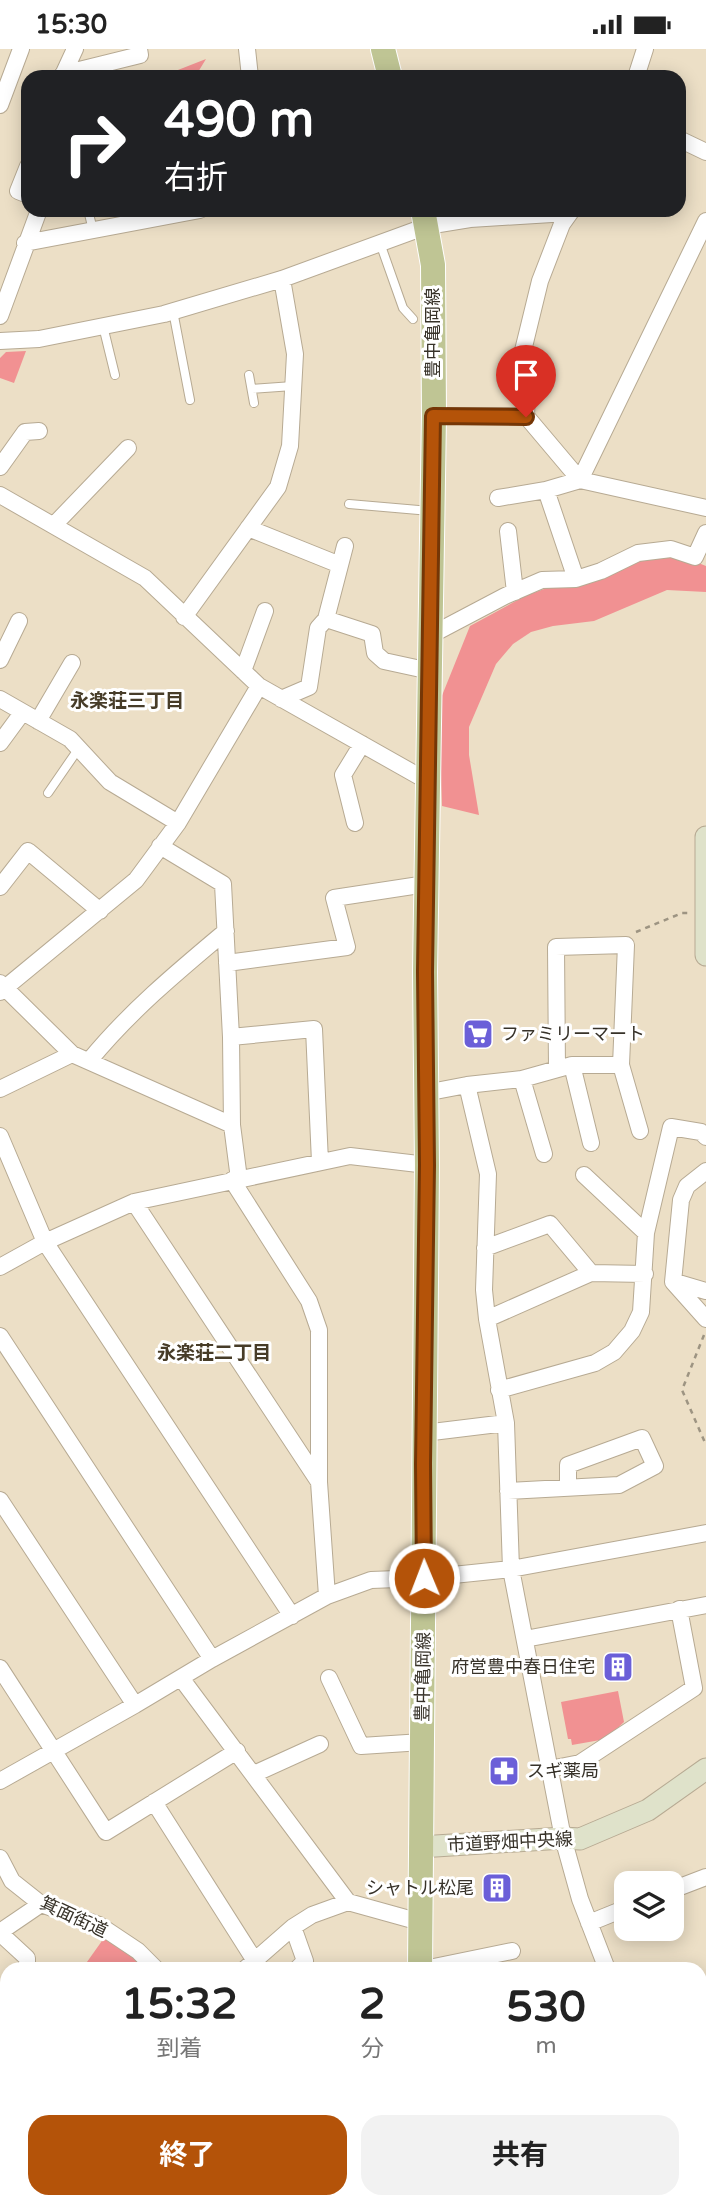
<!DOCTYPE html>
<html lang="ja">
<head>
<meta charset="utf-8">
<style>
  :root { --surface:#fff; --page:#f2f2f2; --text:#222; --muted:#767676; --accent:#b45309 }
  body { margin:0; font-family:"Varela Round","Noto Sans JP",sans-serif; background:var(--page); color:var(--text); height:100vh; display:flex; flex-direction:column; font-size:26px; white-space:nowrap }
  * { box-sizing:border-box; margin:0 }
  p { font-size:23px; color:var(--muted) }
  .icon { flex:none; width:38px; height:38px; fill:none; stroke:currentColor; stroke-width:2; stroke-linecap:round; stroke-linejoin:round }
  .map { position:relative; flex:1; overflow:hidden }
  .details { position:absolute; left:0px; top:1913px; width:707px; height:247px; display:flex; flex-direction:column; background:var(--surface); border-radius:21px 21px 0 0; box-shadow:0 4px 18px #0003 }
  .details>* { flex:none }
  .hud { position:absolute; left:21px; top:21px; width:665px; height:147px; border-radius:21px; box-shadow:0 4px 18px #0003; background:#202124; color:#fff; overflow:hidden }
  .fabs { position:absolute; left:614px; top:1822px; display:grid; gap:14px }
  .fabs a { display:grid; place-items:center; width:70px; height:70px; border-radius:14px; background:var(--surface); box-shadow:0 4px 18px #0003; font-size:35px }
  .pin { position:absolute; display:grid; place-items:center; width:60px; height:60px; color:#fff; margin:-72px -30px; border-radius:50% 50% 50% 0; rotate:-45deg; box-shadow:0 0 7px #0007 }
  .pin .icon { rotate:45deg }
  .me { position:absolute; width:77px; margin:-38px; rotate:359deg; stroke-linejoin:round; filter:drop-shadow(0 0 5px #0008) }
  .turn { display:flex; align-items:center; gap:24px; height:147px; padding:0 28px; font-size:32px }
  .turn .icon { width:91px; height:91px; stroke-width:2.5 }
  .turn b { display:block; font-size:49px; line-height:60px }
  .eta { display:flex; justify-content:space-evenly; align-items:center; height:119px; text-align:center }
  .eta b { font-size:42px; font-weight:700; line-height:49px }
  .button { display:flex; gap:14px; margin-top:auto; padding:14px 28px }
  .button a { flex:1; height:80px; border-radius:21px; background:var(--accent); color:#fff; font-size:28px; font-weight:700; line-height:80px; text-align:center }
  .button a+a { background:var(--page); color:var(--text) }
  .status { display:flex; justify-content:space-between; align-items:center; height:49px; padding:0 35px; background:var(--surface); direction:ltr }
  .status svg { height:19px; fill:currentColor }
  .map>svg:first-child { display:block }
  .green { fill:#f19192 }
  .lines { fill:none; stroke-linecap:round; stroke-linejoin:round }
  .lane-casing { stroke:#b7aa93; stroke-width:10 }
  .street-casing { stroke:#b7aa93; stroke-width:18 }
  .secondary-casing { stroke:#b7aa93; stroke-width:23 }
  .primary-casing { stroke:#fff; stroke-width:26 }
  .path { stroke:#9d9482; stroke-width:2.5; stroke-dasharray:5 5; stroke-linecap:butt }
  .lane { stroke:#fff; stroke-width:8 }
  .street { stroke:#fff; stroke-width:16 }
  .secondary { stroke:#dfe2ca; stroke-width:21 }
  .primary { stroke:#bfc594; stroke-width:24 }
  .route-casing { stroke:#753606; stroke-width:18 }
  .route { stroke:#b45309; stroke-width:12 }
  .labels { text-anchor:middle; stroke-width:6; stroke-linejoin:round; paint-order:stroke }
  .street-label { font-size:18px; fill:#373229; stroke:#fff }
  .poi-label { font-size:18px; fill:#373229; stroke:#fff; text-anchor:start }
  .neighbourhood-label { font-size:19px; font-weight:bold; fill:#473c28; stroke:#fff }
</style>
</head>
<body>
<div class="status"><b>15:30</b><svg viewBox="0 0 49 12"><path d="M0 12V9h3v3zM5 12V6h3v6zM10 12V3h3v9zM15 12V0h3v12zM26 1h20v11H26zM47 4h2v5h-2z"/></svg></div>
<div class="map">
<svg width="706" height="2158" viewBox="0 0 706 2158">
  <rect width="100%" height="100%" fill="#ecdfc6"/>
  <path class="green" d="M 206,10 L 195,28 L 160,28 Z
    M 26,302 L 14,334 L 0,329 L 0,309 L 6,303 Z
    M 678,506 L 706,517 L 706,543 L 667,541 L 594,572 L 553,577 L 531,583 L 513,595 L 496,615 L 469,678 L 469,706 L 479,766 L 442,757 L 439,654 L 470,577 L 525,547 L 555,536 L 646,508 Z
    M 618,1642 L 624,1673 L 606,1690 L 572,1696 L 571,1690 L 568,1690 L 561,1653 Z
    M 104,1889 L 136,1911 L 145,1920 L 82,1920 Z
    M 206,2152 L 378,2152 L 378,2158 L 203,2158 Z"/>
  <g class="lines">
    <g class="lane-casing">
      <path id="lane" d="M 88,161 L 93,181
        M 380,194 L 403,259 L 413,270
        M 173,262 L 190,351
        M 103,277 L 115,326
        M 249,326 L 254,354
        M 252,340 L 293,337
        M 349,455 L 430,462
        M 48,744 L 79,699
        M 700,2010 L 706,2007
        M 0,2097 L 7,2097"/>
    </g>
    <g class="street-casing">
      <path id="street" d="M 247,0 L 250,28
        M 63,25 L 140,6 L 139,0
        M 62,28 L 75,0
        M 636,28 L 645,0
        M 0,56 L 21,0
        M 679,90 L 706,103
        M 28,117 L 18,142 L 28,146
        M 25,194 L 200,161
        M 0,267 L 39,161
        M 0,292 L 39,290 L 164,265 L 282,230 L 427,177 L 470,170 L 568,164
        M 434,367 L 526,367 L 580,431 L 706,459
        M 526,367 L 527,344 L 520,314 L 540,232 L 562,175 L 572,161
        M 0,418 L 25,383 L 39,382
        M 546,441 L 576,530
        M 0,446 L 145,529 L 259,637 L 429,733
        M 498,449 L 546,441 L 580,431 L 706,172
        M 54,476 L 128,399
        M 248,479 L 340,516
        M 508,482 L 515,543
        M 345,497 L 326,570 L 372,585 L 375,604 L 384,612 L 430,622
        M 184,568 L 278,438 L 290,397 L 295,305 L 282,230
        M 431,586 L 505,547 L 542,531 L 576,530 L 601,522 L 638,504 L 671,500 L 695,508 L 706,484
        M 0,611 L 19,572
        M 243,622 L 265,562
        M 0,650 L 70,690 L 110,733 L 178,774
        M 281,650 L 309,638 L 318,579 L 326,570
        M 38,672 L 72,614
        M 0,694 L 22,664
        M 355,774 L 343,726 L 362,695
        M 160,797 L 223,835 L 231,988 L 232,1076 L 239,1130
        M 0,838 L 28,802 L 100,862
        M 227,914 L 347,898 L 334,849 L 426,835
        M 0,934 L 72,1005 L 232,1076
        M 0,943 L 136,831 L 178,774 L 259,637
        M 231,988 L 314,980 L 320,1113
        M 89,1012 C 129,963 177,923 226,882
        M 572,1016 L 591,1094
        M 557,1020 L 556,898 L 626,896 L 621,1016 L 640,1082
        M 522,1030 L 544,1105
        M 467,1036 L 488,1125 L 484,1241 L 487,1270 L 506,1374 L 511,1520 L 563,1789 L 580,1850 L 607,1920
        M 0,1040 L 72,1005
        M 425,1044 L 467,1036 L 522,1030 L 572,1016 L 621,1016
        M 0,1087 L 45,1193 L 292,1567
        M 706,1122 L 687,1137 L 681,1151 L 673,1233 L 706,1270
        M 584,1126 L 646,1184
        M 232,1131 L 309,1252 L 319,1281 L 319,1433 L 327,1547
        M 134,1153 L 319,1433
        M 485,1199 L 550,1175 L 591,1224
        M 0,1218 L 45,1193 L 134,1153 L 350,1107 L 427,1116
        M 675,1233 L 706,1242
        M 487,1270 L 591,1224 L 645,1225
        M 0,1287 L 212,1610
        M 499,1341 L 595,1314 L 614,1303 L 632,1282 L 641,1263 L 646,1184 L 671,1078 L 701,1083 L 706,1088
        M 424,1384 L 506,1374
        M 508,1442 L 619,1436 L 655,1417 L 642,1389 L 568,1416 L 568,1438
        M 0,1451 L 135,1656
        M 525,1590 L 706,1556
        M 0,1619 L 106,1783 L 237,1702
        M 181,1629 L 348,1853 L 420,1873
        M 329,1629 L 361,1697 L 422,1693
        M 550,1720 L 580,1714 L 694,1639 L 679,1560
        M 254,1725 L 320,1695
        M 0,1732 L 135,1656 L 212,1610 L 327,1547 L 371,1531 L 424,1529 L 511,1520 L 706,1484
        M 154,1753 L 255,1912
        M 0,1809 L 12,1832 L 41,1855 L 99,1876 L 138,1902 L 156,1920
        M 672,1841 L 706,1828
        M 589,1874 L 626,1859
        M 293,1878 L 305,1912 L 297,1920
        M 0,1883 L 41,1855
        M 0,1884 L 27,1909 L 27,1920
        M 245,1920 L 293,1878 L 312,1866 L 348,1853
        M 424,1920 L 512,1902
        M 700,1975 L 706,1971
        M 700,2071 L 706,2084
        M 158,2152 C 170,2156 181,2158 192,2152
        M 385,2152 L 385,2158
        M 466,2152 L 473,2158
        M 599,2152 L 608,2158
        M 21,2158 L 27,2157 L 32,2152"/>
    </g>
    <g class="secondary-casing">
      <path id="secondary" d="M 706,788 L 706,906
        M 420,1798 L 563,1789 L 580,1790 L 648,1761 L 706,1720"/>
    </g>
    <g class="primary-casing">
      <path id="primary" d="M 383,0 L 390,28
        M 420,1920 L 427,1116 L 425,923 L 434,367 L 433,216 L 423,161
        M 430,2152 L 430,2158"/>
    </g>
    <path class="path" d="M 636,883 L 682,864 L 689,864
      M 704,1286 L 682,1341 L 706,1396"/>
    <use href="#lane" class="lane"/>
    <use href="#street" class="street"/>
    <use href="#secondary" class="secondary"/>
    <use href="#primary" class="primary"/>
  </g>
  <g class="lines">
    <g class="route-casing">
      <path id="route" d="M 424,1529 L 423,1415 L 427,1116 L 425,923 L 433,367 L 526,368"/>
    </g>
    <use href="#route" class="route"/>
  </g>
  <defs>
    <g id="supermarket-square" transform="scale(1.575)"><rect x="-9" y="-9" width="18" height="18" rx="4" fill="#6b5fd8" stroke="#fff"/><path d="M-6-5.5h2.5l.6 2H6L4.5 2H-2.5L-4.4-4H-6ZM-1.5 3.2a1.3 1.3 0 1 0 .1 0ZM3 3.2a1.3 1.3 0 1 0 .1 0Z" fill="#fff"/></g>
    <g id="building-square" transform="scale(1.575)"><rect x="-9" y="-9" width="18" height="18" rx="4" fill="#6b5fd8" stroke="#fff"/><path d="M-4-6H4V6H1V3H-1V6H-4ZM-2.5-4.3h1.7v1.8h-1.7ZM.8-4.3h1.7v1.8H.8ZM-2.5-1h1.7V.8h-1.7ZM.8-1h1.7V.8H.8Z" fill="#fff"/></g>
    <g id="pharmacy-square" transform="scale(1.575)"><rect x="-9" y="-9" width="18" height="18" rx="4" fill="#6b5fd8" stroke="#fff"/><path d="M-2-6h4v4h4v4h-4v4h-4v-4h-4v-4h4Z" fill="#fff"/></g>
  </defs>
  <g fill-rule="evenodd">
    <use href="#supermarket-square" x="478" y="985"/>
    <use href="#building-square" x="618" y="1618"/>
    <use href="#pharmacy-square" x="504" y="1722"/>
    <use href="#building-square" x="497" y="1839"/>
  </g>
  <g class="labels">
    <g class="street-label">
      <text transform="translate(433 284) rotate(-90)" y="6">豊中亀岡線</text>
      <text transform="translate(423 1628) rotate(-89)" y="6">豊中亀岡線</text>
      <text transform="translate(510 1793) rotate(-3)" y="6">市道野畑中央線</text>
      <text transform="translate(74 1868) rotate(25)" y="6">箕面街道</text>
    </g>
    <g class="poi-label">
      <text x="501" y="991">ファミリーマート</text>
      <text x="595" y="1624" text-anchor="end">府営豊中春日住宅</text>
      <text x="527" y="1728">スギ薬局</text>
      <text x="474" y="1845" text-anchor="end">シャトル松尾</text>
    </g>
    <g class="neighbourhood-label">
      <text x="127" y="658">永楽荘三丁目</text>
      <text x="214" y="1310">永楽荘二丁目</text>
    </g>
  </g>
</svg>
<div class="fabs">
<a><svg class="icon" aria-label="layers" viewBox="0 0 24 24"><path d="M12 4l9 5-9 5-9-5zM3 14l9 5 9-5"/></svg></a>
</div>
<div class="pin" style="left:526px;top:368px;background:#d93025"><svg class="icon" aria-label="arrive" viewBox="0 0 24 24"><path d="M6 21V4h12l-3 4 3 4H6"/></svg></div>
<svg class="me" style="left:424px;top:1529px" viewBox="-20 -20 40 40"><circle r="17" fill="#b45309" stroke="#fff" stroke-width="3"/><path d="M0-11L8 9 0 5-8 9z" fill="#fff"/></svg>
<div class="hud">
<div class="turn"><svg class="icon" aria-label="right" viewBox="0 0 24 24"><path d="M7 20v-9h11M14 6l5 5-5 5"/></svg><div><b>490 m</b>右折</div></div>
</div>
<section class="details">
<div class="eta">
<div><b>15:32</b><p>到着</p></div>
<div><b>2</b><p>分</p></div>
<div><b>530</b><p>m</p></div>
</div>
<div class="button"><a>終了</a><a>共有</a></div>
</section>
</div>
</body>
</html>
